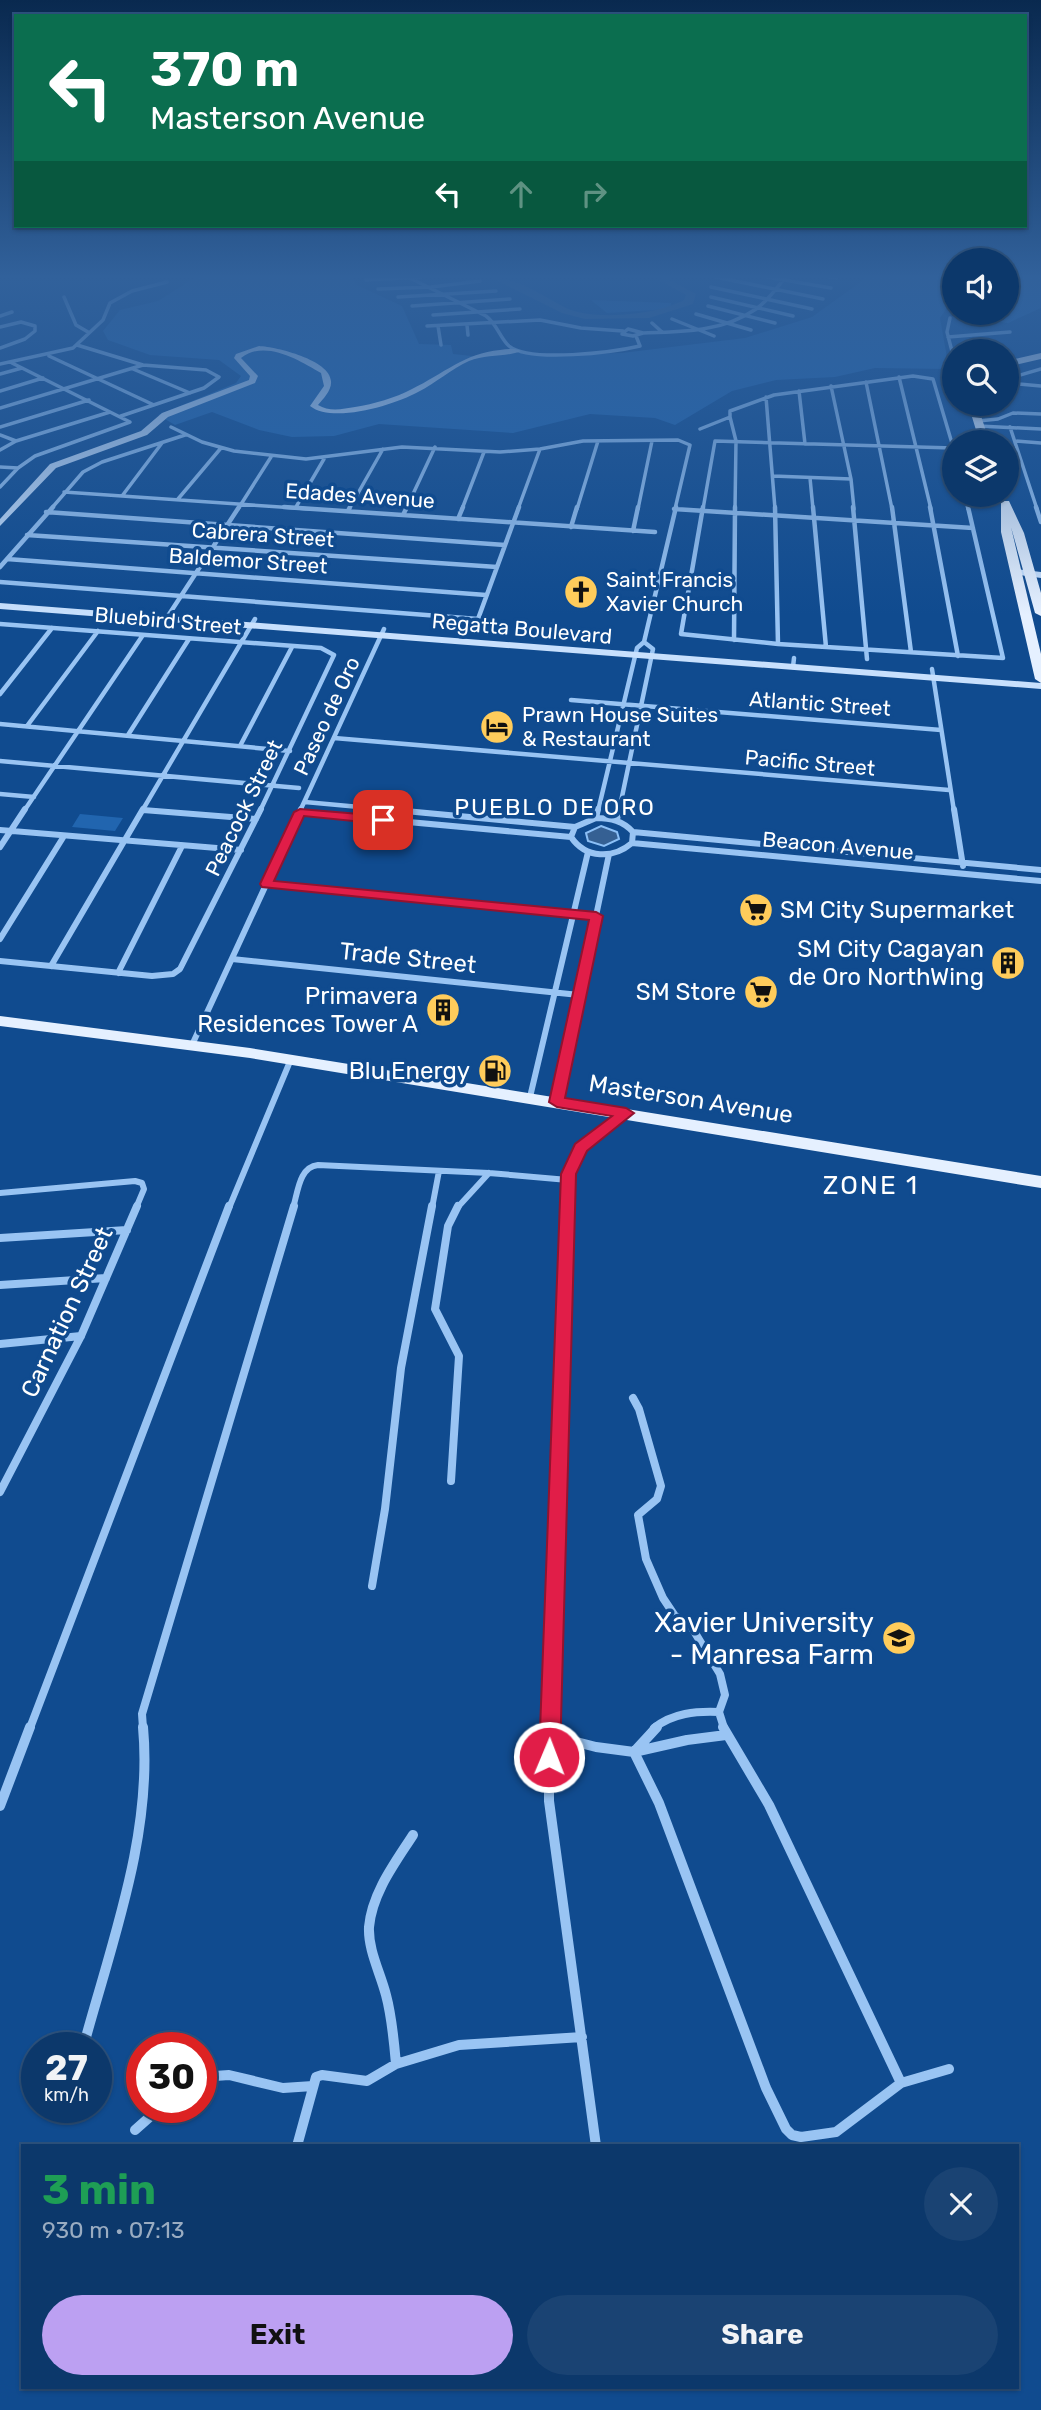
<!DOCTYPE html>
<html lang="en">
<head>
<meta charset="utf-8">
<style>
  :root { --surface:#0c386b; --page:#1a4373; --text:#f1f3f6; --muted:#9aacc1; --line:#2c527e; --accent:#bca0f2 }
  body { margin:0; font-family:Rubik,sans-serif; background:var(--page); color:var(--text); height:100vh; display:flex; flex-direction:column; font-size:26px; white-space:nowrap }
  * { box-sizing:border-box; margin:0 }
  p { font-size:23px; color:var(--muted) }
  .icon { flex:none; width:38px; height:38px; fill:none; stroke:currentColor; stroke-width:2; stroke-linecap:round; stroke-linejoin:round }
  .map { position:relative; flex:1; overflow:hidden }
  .details { position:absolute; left:21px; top:2144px; width:998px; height:245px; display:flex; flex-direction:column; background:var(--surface); border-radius:0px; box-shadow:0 2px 5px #0004,0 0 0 2px var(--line) }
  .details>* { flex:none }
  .guide { position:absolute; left:14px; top:14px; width:1013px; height:214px; border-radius:0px; box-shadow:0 2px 5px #0004,0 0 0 2px var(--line); background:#0b6e4f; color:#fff; overflow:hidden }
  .fabs { position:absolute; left:942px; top:248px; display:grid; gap:14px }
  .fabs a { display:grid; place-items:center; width:77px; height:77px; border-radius:50%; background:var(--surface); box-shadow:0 2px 5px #0004,0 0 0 2px var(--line); font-size:35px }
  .speed { position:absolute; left:21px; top:2032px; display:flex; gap:14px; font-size:35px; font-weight:700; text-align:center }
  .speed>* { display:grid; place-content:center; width:91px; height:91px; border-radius:50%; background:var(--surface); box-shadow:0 2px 5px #0004,0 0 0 2px var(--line); line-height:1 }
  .speed small { font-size:18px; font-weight:400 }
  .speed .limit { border:10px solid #d22; background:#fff; color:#111 }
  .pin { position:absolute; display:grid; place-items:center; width:60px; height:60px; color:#fff; margin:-30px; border-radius:14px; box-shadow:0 4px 10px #0006 }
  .me { position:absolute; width:77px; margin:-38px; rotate:1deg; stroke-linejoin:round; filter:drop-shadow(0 0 5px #0008) }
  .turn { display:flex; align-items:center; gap:24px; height:147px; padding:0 21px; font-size:32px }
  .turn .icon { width:91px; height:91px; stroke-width:2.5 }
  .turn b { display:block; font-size:49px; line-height:60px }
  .lanes { display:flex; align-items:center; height:66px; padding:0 21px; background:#0003; justify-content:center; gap:35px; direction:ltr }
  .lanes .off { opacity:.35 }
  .round { display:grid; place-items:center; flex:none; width:74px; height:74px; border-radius:37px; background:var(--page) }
  .overview { display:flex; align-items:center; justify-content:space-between; height:119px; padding:0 21px }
  h1 { font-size:42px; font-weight:700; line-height:52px; color:#1e9e55 }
  .button { display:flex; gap:14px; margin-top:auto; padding:14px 21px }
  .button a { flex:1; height:80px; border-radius:42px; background:var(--accent); color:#111; font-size:28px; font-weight:700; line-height:80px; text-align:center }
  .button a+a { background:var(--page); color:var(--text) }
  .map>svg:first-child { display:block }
  .green { fill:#2165af }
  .water { fill:#356093; stroke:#8bbff6; stroke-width:2 }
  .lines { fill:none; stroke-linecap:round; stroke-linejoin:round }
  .river { fill:#356093; fill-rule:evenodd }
  .street-far4 { stroke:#99c4f3; stroke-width:3.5 }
  .street-far3 { stroke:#99c4f3; stroke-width:4.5 }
  .street-far2 { stroke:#99c4f3; stroke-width:6 }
  .street-far1 { stroke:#99c4f3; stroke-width:8 }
  .street { stroke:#99c4f3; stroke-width:10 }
  .secondary { fill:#c8e0fd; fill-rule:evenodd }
  .primary { fill:#e5f0ff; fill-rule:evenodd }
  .route { fill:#e11d48; stroke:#92132f; stroke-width:2 }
  .labels { text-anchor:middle; stroke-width:7; stroke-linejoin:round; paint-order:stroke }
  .far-street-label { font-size:21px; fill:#fff; stroke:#104b8f }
  .far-poi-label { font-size:21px; fill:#fff; stroke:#104b8f; text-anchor:start }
  .far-quarter-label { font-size:23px; letter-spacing:2px; fill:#fff; stroke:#104b8f }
  .poi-label { font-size:24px; fill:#fff; stroke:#104b8f; text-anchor:end }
  .street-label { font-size:24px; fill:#fff; stroke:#104b8f }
  .neighbourhood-label { font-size:26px; letter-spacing:2px; fill:#fff; stroke:#104b8f }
  .near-poi-label { font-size:28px; fill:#fff; stroke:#104b8f; text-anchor:end }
</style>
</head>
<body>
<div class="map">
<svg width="1041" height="2410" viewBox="0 0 1041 2410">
  <rect width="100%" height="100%" fill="#104b8f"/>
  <path class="green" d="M 196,277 L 352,277 L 357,285 L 402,306 L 419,344 L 451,345 L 453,354 L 481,357 L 507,352 L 550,355 L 622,353 L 745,338 L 812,317 L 862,281 L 863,277 L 954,277 L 954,297 L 940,318 L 949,369 L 875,368 L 835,377 L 776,380 L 732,391 L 675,425 L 655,418 L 590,414 L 513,433 L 379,424 L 334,436 L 292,437 L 259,430 L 212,412 L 175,425 L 158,415 L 236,383 L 241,376 L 219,360 L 150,355 L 108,340 L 103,331 L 120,310 L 158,301 Z
    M 1006,277 L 1041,277 L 1041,308 L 1008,323 L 978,319 L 981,313 L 1006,313 Z
    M 591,300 L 671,303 L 671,309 L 607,313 Z
    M 80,814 L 123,818 L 115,831 L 72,827 Z"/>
  <path class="water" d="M 601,826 L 617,832 L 619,839 L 604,846 L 588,841 L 586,833 Z"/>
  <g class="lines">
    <path class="river" d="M 490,277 C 517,277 542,296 566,308 C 595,321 656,315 684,300 L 686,295 L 659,280 L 661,277 L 673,277 L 670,280 L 696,294 L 693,304 L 649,318 L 585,319 L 562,313 Z"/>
    <path class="street-far4" d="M 408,277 L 486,316 C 497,324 500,338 509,346 C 530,363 614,352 640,346 L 636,336
      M 716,277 L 823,299
      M 767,277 L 831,288
      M 830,277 L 836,278
      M 366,280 L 421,277
      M 711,287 L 812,309
      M 378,289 L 431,287 L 480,281
      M 64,297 L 76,325 L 88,332
      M 398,297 L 496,291
      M 711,297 L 793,316
      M 412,306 L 510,299
      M 708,306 L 775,323
      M 696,314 L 751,330
      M 433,315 L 520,309
      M 0,316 L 12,312
      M 950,318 L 947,332 L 954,359
      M 672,319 L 714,336
      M 652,323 L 662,332
      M 467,325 L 468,335
      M 427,326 L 540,320 L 581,328 L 623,331
      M 438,326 L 441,345
      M 0,327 L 21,322 L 35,326 L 35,331 L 25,339 L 0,348
      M 628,329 L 643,333 L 633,336 L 622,334 Z
      M 643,333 C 681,332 723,332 756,309 C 768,301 776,288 786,277
      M 948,337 L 1010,332
      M 77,345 L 143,365 L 206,370 L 219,377 L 204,388 L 121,416
      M 49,356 L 154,405
      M 0,364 L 73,348 L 103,320 L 110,303 L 132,291 L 167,282
      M 133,369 L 190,393
      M 1041,369 L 1010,378 L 1019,384 L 1041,386
      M 0,374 L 22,368
      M 899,377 L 931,509
      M 866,382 L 892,509
      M 831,386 L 851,479 L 854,509
      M 0,391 L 43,378
      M 799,391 L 805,444
      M 766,397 L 775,509
      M 0,408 L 143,365
      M 730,417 L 736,441 L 735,509
      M 978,421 L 998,419 L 1013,413 L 1041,414
      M 979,426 L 1041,429
      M 0,427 L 89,400
      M 171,427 L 202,442 L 234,451 L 306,459 L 402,447 L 500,452 L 540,449 L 583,441 L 678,440 L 690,445 L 675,509
      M 1010,427 L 1037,509
      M 700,429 L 730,417 L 730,411 L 774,395 L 913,376 L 933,379 L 954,450
      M 0,435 L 16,441
      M 1015,441 L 1041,443
      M 0,450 L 16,441 L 110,412
      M 0,467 L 18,468
      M 773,476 L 851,479
      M 810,478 L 813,509
      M 0,487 L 18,468 L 35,456 L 130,422 L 12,363
      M 64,492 L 310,509
      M 965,495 L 968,509
      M 122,496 L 162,443
      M 178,499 L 221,448
      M 296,507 L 324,459
      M 51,509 L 83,472 L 102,462 L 185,435
      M 238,509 L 271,457
      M 349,509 L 383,449
      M 406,509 L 435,447
      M 462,509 L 484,452
      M 518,509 L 540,449
      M 577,509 L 598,441
      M 638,509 L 652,441
      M 703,509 L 715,441 L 953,448"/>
    <path class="street-far3" d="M 284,507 L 655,532
      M 703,507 L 681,634 L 778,644 L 1003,658 L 968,507
      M 775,507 L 778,644
      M 813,507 L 826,647
      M 853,507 L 867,659
      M 892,507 L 911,652
      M 930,507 L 958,656
      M 1036,507 L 1041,522
      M 674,509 L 973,528
      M 348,511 L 350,507
      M 46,512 L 505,545
      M 403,515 L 407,507
      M 458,519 L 463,507
      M 571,527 L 577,507
      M 633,531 L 638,507
      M 27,535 L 497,567
      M 7,559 L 486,595
      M 0,567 L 53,507
      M 0,582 L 478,619 L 519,507
      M 166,619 L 239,507
      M 0,624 L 321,648 L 334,655 L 260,811
      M 734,640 L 735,507
      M 793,667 L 794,658
      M 932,669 L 954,811
      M 0,694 L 52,628
      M 571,700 L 941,730
      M 0,724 L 290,751
      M 27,726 L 98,631
      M 128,735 L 189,639
      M 334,738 L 949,790
      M 240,746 L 292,647
      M 0,761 L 299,788
      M 0,794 L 34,797
      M 305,802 L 403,811
      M 143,810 L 157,811
      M 24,811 L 143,635
      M 142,811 L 255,619
      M 300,811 L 384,629
      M 598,811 L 637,648 L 644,642 L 676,507
      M 619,811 L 653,649 L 644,642"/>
    <path class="street-far2" d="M 384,809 L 575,827
      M 954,809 L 963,866
      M 143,810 L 256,819
      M 300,812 L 571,837
      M 596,818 L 598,809
      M 596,818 C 611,818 623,821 633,832 L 632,843 C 613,859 586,859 571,837 L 575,827 Z
      M 617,820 L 619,809
      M 0,830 L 241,850
      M 633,832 L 1041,870
      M 632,843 L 1041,881
      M 0,847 L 25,809
      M 266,884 L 596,916
      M 0,939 L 64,836
      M 232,959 L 579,995
      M 0,961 L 152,976 L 173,974 L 180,969 L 261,809
      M 51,966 L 143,809
      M 118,973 L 182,846
      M 192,1045 L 301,809
      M 530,1097 L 588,852
      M 557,1102 L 609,854
      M 0,1193 L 135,1181 L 142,1183 L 144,1189 L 136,1208
      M 229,1208 L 291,1059
      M 293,1208 C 298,1192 299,1167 318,1165 L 489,1173 L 568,1180
      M 432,1208 L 439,1171
      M 457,1208 L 489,1173
      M 568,1208 L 569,1174 L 581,1148 L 625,1114"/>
    <path class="street-far1" d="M 0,1238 L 127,1230
      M 0,1285 L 106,1278
      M 0,1344 L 81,1336
      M 633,1398 L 639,1409 L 661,1486 L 657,1499 L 638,1515 L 646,1559 L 663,1598 L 675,1616 L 689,1623 L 720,1674 L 725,1695 L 719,1712
      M 451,1481 L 459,1356 L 435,1309 L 448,1226 L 458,1206
      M 0,1492 L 81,1336 L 137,1206
      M 372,1586 L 385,1509 L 401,1368 L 432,1206
      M 30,1728 L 229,1206
      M 143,1728 L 142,1714 L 294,1206
      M 549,1728 L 568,1206
      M 654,1728 C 673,1713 696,1711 719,1712 L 724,1728"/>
    <path class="street" d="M 549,1727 L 549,1801 L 596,2146
      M 723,1727 L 769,1805 L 901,2083
      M 549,1735 L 596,1747 L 634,1752 L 659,1803 L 766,2088 L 786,2129 L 792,2135 L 801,2137 L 836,2132 L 901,2083 L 949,2069
      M 634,1752 L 657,1727
      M 634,1752 L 687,1740 L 726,1735
      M 0,1806 L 30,1727
      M 83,2048 C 111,1944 153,1835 143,1727
      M 396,2064 C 394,2041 392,2017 386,1995 C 380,1972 368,1950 369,1927 C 372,1893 395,1863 413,1835
      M 201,2077 L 229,2075 L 283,2088 L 313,2086
      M 135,2130 L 161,2107
      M 297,2146 L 316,2077 L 322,2075 L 367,2081 L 396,2064 L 459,2045 L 582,2037"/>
    <path class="secondary" d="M 259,346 C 277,347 330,360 331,381 C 332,390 323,399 318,405 C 329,412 343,409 355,407 C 374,404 395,398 412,389 C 443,374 465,353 500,350 C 508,349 515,348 521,351 C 508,357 486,354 469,361 C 451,369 436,383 418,392 C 394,405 333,424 310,406 L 324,386 L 321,373 C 299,360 265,339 241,358 L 258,376 L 255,383 L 168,417 L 147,435 L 56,468 L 0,526 L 0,519 L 50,464 L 141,431 L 162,413 L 249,380 L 250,376 L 234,358 L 236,354 Z
      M 1015,569 L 1041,572 L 1041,578 L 1012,574 L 1012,570 Z
      M 0,603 L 1041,683 L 1041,689 L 0,609 Z"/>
    <path class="primary" d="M 1041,353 L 1041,359 L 1006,367 L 1006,361 Z
      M 968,404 L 977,404 L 990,443 L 980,443 Z
      M 1001,501 L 1009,501 L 1024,533 L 1041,593 L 1041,616 L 1035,613 L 1011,527 L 1041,654 L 1041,683 L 1035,679 L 1001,532 Z
      M 0,1016 L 250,1048 L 1041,1176 L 1041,1188 L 250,1058 L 0,1026 Z"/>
  </g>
  <linearGradient id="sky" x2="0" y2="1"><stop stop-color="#09294f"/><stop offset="0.45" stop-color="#31619b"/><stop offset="1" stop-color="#31619b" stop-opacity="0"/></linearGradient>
  <rect width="1041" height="615" fill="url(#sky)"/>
  <path class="route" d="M 300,809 L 383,816 L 389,820 L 383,824 L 304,816 L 274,881 L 596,912 L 603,916 L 565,1098 L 626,1108 L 634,1113 L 587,1151 L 576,1174 L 560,1757 L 557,1764 L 549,1767 L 542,1764 L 539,1757 L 561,1174 L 575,1144 L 612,1116 L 557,1107 L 549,1102 L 589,920 L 262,887 L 260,884 L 294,812 Z"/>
  <defs>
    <g id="church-disc" transform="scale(1.75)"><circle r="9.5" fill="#ffcc5b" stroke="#104b8f"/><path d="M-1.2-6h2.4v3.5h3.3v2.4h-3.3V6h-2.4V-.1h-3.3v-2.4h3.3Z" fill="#111"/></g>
    <g id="hotel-disc" transform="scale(1.75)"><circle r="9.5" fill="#ffcc5b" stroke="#104b8f"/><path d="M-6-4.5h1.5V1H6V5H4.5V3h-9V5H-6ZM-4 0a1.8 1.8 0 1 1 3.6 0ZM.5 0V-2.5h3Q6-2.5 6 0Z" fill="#111"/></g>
    <g id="supermarket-disc" transform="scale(1.75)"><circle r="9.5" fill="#ffcc5b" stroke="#104b8f"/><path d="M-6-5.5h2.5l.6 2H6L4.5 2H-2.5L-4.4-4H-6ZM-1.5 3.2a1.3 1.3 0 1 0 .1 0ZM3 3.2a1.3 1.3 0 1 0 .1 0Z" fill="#111"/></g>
    <g id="building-disc" transform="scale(1.75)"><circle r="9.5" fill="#ffcc5b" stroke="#104b8f"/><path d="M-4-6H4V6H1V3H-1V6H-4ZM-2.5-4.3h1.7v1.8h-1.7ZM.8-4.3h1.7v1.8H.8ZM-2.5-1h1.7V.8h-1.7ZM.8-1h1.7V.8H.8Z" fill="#111"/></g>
    <g id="fuel-disc" transform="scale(1.75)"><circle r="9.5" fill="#ffcc5b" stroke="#104b8f"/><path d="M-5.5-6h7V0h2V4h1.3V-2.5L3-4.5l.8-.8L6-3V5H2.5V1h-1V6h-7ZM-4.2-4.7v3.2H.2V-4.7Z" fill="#111"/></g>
    <g id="university-disc" transform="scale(1.75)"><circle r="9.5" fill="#ffcc5b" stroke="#104b8f"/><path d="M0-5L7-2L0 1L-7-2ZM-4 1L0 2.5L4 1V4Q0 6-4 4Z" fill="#111"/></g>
  </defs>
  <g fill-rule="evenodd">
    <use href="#church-disc" x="581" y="592"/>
    <use href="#hotel-disc" x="497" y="727"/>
    <use href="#supermarket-disc" x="756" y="910"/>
    <use href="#building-disc" x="1008" y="963"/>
    <use href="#supermarket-disc" x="761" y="992"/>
    <use href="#building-disc" x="443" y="1010"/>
    <use href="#fuel-disc" x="495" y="1071"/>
    <use href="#university-disc" x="899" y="1638"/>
  </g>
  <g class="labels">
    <g class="far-street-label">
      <text transform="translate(360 496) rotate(4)" y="7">Edades Avenue</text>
      <text transform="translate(263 535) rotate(4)" y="7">Cabrera Street</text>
      <text transform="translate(248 561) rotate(4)" y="7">Baldemor Street</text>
      <text transform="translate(168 621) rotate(5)" y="7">Bluebird Street</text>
      <text transform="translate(522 629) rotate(5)" y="7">Regatta Boulevard</text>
      <text transform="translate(820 704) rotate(4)" y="7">Atlantic Street</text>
      <text transform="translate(327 716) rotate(-65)" y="7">Paseo de Oro</text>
      <text transform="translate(810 763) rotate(5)" y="7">Pacific Street</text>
      <text transform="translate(244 808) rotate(-64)" y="7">Peacock Street</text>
      <text transform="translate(838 846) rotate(5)" y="7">Beacon Avenue</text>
    </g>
    <g class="far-poi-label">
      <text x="606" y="587">Saint Francis<tspan x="606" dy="24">Xavier Church</tspan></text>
      <text x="522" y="722">Prawn House Suites<tspan x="522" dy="24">&amp; Restaurant</tspan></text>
    </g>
    <g class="far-quarter-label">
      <text x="555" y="815">PUEBLO DE ORO</text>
    </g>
    <g class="poi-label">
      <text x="780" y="918" text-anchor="start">SM City Supermarket</text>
      <text x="984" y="957">SM City Cagayan<tspan x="984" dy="28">de Oro NorthWing</tspan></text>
      <text x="736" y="1000">SM Store</text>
      <text x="418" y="1004">Primavera<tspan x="418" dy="28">Residences Tower A</tspan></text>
      <text x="470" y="1079">Blu Energy</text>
    </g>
    <g class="street-label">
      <text transform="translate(408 958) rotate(6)" y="8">Trade Street</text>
      <text transform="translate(691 1099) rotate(9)" y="8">Masterson Avenue</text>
      <text transform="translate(67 1312) rotate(-65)" y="8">Carnation Street</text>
    </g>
    <g class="neighbourhood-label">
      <text x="871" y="1194">ZONE 1</text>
    </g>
    <g class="near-poi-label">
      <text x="874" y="1632">Xavier University<tspan x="874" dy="32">- Manresa Farm</tspan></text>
    </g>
  </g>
</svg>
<div class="fabs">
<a><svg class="icon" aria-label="sound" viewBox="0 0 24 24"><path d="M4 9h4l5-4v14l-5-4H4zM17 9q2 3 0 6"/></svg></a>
<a><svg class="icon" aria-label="search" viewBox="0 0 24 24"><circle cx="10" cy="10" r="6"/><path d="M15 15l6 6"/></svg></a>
<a><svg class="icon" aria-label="layers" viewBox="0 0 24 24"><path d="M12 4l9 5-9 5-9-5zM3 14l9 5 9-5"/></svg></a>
</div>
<div class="speed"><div>27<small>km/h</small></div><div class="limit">30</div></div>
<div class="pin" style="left:383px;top:820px;background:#d93025"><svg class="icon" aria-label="arrive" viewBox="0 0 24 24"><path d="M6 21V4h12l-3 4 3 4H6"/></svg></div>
<svg class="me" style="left:549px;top:1757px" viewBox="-20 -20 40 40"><circle r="17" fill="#e11d48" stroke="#fff" stroke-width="3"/><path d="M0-11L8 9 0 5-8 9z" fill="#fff"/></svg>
<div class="guide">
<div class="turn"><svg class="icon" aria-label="left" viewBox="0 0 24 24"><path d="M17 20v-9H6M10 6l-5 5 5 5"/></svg><div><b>370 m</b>Masterson Avenue</div></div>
<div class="lanes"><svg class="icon" aria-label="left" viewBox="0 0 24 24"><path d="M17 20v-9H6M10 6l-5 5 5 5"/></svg><svg class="icon off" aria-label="ahead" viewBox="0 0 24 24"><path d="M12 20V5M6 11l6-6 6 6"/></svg><svg class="icon off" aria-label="right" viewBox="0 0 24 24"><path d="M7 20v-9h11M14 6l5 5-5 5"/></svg></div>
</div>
<section class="details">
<div class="overview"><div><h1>3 min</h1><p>930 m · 07:13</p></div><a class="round"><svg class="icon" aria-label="close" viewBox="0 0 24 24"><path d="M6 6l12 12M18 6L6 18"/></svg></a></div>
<div class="button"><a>Exit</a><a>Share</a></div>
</section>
</div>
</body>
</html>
